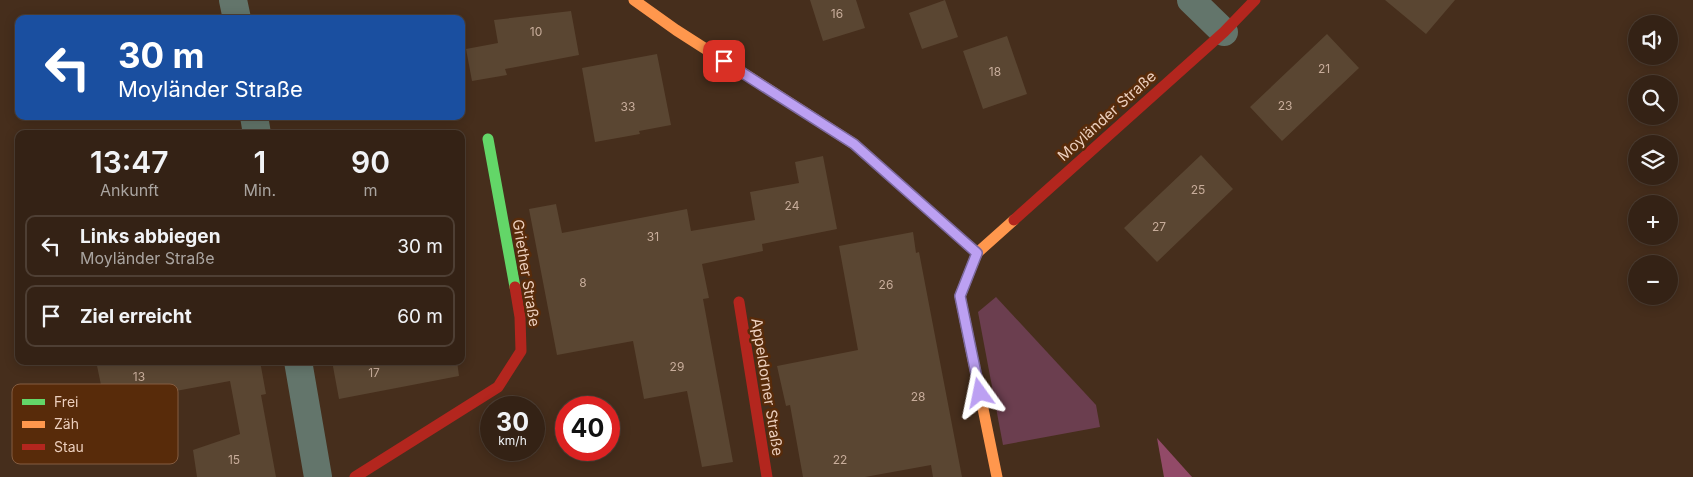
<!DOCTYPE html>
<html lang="de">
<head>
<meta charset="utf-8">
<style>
  :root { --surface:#342215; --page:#3f2f22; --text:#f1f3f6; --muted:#a9a4a0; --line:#4e3f34 }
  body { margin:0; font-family:Inter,sans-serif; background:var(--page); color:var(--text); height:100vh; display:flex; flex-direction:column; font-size:19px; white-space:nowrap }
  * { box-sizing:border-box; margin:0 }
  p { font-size:16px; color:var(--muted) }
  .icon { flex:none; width:28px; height:28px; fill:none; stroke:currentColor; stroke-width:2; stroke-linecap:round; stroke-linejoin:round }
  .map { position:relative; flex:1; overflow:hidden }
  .details { position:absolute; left:15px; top:130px; width:450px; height:235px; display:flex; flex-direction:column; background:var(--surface); border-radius:10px; box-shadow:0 2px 12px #0003,0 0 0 1px var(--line) }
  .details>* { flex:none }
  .hud { position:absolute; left:15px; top:15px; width:450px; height:105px; border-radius:10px; box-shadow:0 2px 12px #0003,0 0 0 1px var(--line); background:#1a4fa0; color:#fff; overflow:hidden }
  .fabs { position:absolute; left:1628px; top:15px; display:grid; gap:10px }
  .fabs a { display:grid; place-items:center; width:50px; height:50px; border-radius:50%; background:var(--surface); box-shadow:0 2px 12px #0003,0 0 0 1px var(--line); font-size:25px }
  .speed { position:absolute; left:480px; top:396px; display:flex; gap:10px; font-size:25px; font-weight:700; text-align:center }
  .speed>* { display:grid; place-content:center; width:65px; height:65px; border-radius:50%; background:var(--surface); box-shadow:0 2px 12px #0003,0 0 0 1px var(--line); line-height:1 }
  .speed small { font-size:12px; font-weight:400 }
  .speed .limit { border:8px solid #d22; background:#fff; color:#111 }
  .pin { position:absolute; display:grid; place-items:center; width:42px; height:42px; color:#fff; margin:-21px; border-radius:10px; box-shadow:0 2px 8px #0006 }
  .me { position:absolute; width:55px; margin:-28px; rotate:348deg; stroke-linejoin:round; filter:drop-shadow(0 0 4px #0008) }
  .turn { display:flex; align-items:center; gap:18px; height:105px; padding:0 20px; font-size:22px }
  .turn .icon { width:65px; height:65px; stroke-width:2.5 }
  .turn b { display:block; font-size:35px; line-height:42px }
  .eta { display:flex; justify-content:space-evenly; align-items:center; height:85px; text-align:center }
  .eta b { font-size:30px; font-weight:600; line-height:35px }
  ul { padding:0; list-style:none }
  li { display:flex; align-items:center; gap:15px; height:62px; margin:0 10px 8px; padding:0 10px; border:2px solid var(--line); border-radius:10px }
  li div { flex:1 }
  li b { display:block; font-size:19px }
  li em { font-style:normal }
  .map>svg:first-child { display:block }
  .green { fill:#6b3e4f }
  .forest { fill:#924a68 }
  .building { fill:#5a4632 }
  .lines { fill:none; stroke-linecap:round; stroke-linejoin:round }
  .street { stroke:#63756b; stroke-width:28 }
  .fast { stroke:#63d668; stroke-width:11 }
  .slow { stroke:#ff974d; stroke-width:11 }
  .jam { stroke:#b3261e; stroke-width:11 }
  .route-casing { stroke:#7a689d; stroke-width:12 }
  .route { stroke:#bca0f2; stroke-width:9 }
  .labels { text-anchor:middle; stroke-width:5; stroke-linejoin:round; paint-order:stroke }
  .number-label { font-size:12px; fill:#c8ad9b }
  .street-label { font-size:15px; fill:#eccfbe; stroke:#582b0a }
  .key { fill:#582b0a; stroke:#845c40; stroke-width:1 }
  .key-label { font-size:14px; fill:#eccfbe }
</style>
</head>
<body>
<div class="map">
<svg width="1693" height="477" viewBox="0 0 1693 477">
  <rect width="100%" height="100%" fill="#462e1c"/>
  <path class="green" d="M 996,297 L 1096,405 L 1100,427 L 1003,445 L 978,312 Z"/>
  <path class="forest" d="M 1157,438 L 1192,477 L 1164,477 Z"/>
  <path class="building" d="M 810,0 L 856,0 L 865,28 L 823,41 Z
    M 945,0 L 958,37 L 922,49 L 909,13 Z
    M 1385,0 L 1455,0 L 1426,34 Z
    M 571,11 L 579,55 L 505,69 L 507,75 L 472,81 L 466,49 L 498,43 L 494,20 Z
    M 1327,34 L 1359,68 L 1282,141 L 1250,107 Z
    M 1007,36 L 1027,94 L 983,109 L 963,51 Z
    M 657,54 L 671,125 L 639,131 L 640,134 L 595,142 L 582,68 Z
    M 1201,155 L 1233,189 L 1157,262 L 1124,228 Z
    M 823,156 L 837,229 L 762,244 L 763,251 L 702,264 L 709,298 L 703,299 L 733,462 L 702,467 L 687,391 L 644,399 L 633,341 L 557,355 L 529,209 L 556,204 L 562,233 L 687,209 L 691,231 L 755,220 L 750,192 L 799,183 L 795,162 Z
    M 913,232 L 916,253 L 919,252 L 962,477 L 933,477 L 931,465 L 865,477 L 803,477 L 790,405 L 786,406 L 777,366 L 858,350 L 839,246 Z
    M 96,361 L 260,361 L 266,394 L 261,395 L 276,477 L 197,477 L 193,450 L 240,434 L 230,381 L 105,404 Z
    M 332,361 L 457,361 L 459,376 L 339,399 Z"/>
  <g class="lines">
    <path class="street" d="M 233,0 L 237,19
      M 1191,0 L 1224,32
      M 254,116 L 257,134
      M 298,361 L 318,477"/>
    <path class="fast" d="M 488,139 L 515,287"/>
    <path class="slow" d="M 634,0 L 676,30 L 854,144 L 871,159
      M 997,477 L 960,296 L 977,253 L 1014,220"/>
    <path class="jam" d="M 871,159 L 977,253
      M 1014,220 L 1224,32 L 1255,0
      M 739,302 L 767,477
      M 355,477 L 498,387 L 521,351 L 520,317 L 515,287"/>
  </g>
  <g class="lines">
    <g class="route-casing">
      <path id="route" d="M 724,61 L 854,144 L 977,253 L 960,296 L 980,393"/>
    </g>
    <use href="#route" class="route"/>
  </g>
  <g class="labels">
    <g class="number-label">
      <text x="837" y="18">16</text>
      <text x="536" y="36">10</text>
      <text x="1324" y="73">21</text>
      <text x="995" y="76">18</text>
      <text x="1285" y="110">23</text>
      <text x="628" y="111">33</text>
      <text x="1198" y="194">25</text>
      <text x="792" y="210">24</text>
      <text x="1159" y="231">27</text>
      <text x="653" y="241">31</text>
      <text x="583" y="287">8</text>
      <text x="886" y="289">26</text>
      <text x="677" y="371">29</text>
      <text x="374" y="377">17</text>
      <text x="139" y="381">13</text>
      <text x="918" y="401">28</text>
      <text x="234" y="464">15</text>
      <text x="840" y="464">22</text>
    </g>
    <g class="street-label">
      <text transform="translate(1107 116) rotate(-42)" y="5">Moyländer Straße</text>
      <text transform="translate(526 273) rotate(81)" y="5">Griether Straße</text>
      <text transform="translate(767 387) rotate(81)" y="5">Appeldorner Straße</text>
    </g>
  </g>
  <rect x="12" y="384" width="166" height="80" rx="8" class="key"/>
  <rect x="22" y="399" width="23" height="6" fill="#63d668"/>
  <rect x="22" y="421" width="23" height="7" fill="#ff974d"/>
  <rect x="22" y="444" width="23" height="6" fill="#b3261e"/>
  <g class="key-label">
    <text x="54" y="407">Frei</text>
    <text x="54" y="429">Zäh</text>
    <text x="54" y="452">Stau</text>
  </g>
</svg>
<div class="fabs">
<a><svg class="icon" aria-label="sound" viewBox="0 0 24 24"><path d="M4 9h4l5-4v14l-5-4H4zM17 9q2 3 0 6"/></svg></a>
<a><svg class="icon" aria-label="search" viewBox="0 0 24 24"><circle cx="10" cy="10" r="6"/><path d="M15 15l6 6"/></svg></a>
<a><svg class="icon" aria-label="layers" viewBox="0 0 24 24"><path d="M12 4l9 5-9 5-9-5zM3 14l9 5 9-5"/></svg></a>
<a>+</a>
<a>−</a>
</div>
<div class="speed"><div>30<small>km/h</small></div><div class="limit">40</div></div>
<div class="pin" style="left:724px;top:61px;background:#d93025"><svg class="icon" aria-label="arrive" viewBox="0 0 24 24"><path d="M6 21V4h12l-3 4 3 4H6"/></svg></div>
<svg class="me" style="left:980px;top:393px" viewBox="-20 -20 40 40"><path d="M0-17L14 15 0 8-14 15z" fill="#bca0f2" stroke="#fff" stroke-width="4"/></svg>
<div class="hud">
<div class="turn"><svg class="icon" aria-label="left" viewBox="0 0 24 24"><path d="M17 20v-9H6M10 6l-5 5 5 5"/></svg><div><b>30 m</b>Moyländer Straße</div></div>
</div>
<section class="details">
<div class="eta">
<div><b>13:47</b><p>Ankunft</p></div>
<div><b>1</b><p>Min.</p></div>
<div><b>90</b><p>m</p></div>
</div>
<ul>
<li><svg class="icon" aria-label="left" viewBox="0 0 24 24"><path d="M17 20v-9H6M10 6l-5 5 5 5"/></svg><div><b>Links abbiegen</b><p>Moyländer Straße</p></div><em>30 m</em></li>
<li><svg class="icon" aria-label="arrive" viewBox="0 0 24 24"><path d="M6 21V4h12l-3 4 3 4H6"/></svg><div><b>Ziel erreicht</b></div><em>60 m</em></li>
</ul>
</section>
</div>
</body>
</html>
